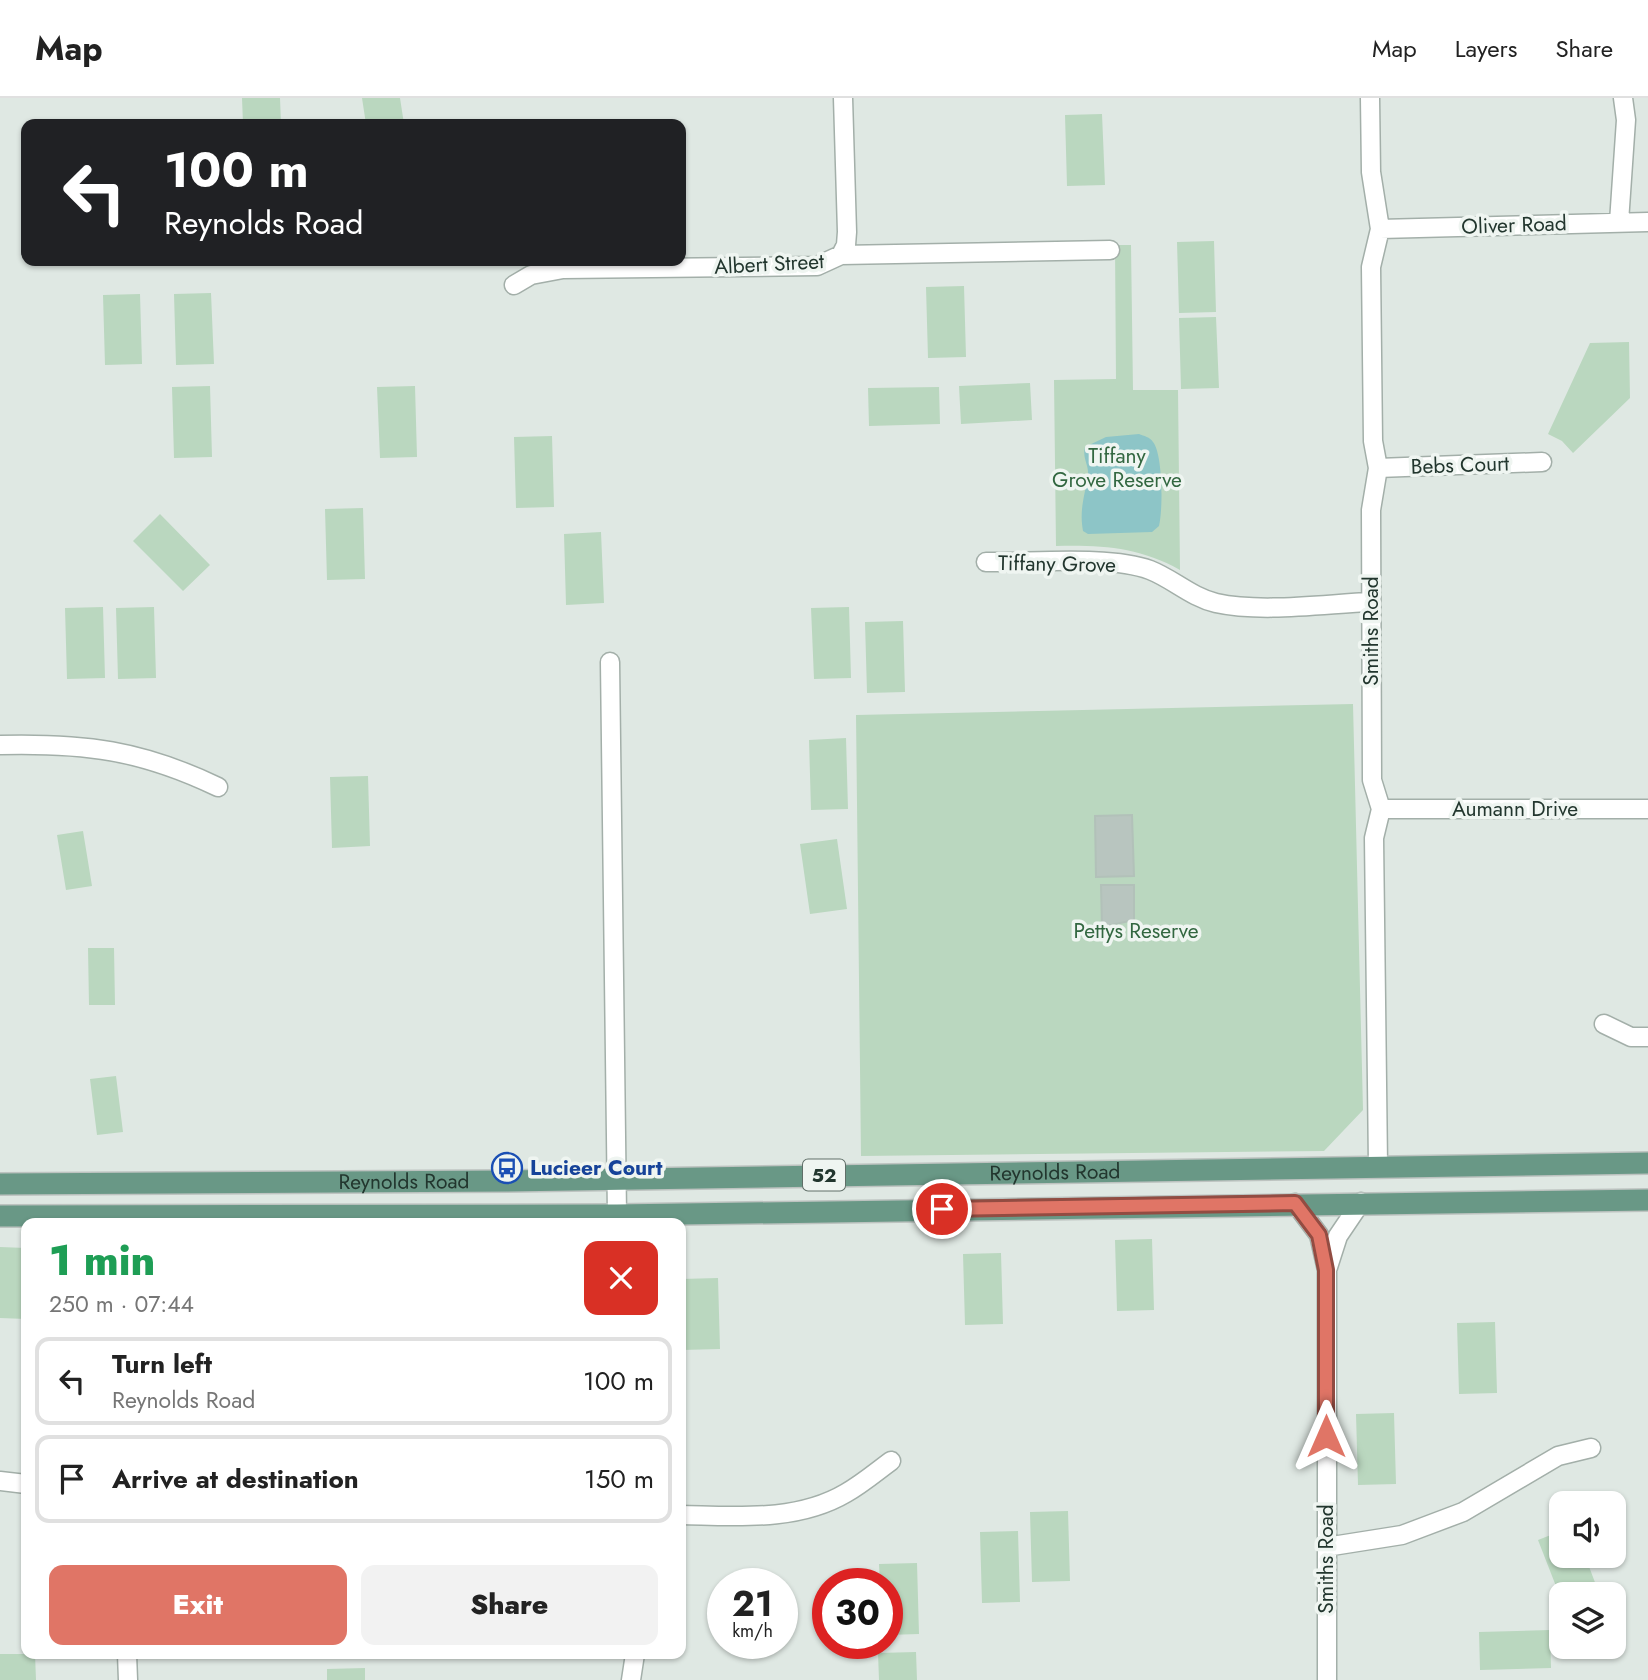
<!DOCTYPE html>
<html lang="en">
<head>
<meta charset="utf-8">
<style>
  :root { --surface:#fff; --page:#f2f2f2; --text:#222; --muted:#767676; --line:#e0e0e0; --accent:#e07566 }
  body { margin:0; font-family:Jost,sans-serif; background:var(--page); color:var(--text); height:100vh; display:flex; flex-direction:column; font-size:26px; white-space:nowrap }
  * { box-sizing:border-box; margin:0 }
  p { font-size:23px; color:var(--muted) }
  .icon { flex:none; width:38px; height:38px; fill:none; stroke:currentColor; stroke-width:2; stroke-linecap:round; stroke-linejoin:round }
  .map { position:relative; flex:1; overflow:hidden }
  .drawer { position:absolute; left:21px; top:1120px; width:665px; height:441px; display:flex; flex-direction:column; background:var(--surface); border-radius:14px; box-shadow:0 2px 5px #0004 }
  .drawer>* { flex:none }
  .top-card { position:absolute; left:21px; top:21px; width:665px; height:147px; border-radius:14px; box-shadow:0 2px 5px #0004; background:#202124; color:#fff; overflow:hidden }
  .tools { position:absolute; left:1549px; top:1393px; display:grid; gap:14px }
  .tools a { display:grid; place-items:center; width:77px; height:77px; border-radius:14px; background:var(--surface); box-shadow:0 2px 5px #0004; font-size:35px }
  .speed { position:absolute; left:707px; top:1470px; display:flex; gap:14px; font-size:35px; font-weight:700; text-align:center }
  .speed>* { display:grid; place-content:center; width:91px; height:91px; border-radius:50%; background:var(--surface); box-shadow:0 2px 5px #0004; line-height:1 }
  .speed small { font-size:18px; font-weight:400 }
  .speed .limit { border:10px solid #d22; background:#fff; color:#111 }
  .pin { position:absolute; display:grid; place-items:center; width:60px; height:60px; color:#fff; margin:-30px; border:4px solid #fff; border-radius:50%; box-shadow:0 2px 7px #0007 }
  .me { position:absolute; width:77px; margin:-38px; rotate:0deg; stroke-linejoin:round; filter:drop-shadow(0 0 5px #0008) }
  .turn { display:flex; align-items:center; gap:24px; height:147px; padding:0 28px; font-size:32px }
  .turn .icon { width:91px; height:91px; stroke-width:2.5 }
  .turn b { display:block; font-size:49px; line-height:60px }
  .round { display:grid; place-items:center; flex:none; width:74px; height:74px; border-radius:14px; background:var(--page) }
  .head { display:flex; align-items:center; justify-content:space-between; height:119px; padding:0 28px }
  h1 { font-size:42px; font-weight:800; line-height:52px; color:#1e9e55 }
  .button { display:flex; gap:14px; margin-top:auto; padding:14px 28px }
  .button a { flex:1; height:80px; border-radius:14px; background:var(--accent); color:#fff; font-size:28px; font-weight:800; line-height:80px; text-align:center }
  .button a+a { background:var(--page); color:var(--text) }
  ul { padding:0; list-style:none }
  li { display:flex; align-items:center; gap:21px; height:88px; margin:0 14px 10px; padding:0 14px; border:4px solid var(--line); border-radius:14px }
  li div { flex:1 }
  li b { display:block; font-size:26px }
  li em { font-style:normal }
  header { display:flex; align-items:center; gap:42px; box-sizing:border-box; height:98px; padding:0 35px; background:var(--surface); border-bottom:2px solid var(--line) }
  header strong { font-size:33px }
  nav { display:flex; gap:38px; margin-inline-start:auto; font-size:24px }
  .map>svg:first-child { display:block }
  .green { fill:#bad7bf }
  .water { fill:#8dc5c7 }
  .building { fill:#b8c5bf; stroke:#b2c1b9; stroke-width:2 }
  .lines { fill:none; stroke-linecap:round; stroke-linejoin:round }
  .minor-casing { stroke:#a3afa9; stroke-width:21 }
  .primary-casing { stroke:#bdc3c0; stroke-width:24 }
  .minor { stroke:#fff; stroke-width:18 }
  .primary { stroke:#699886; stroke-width:21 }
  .route-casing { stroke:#924c42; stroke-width:18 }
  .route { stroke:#e07566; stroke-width:12 }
  .labels { text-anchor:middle; stroke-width:7; stroke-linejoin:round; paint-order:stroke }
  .shield { fill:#eff5f1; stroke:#606f68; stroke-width:2 }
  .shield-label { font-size:19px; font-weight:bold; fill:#22362e }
  .street-label { font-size:21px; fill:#22362e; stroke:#eff5f1 }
  .park-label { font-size:21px; fill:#326740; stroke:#eff5f1 }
  .transit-label { font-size:21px; font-weight:bold; fill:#164399; stroke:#eff5f1; text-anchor:start }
</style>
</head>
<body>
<header>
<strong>Map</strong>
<nav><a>Map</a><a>Layers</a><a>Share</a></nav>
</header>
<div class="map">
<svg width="1648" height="1582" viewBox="0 0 1648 1582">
  <rect width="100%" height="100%" fill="#dfe8e3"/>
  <path class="green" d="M 242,0 L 280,0 L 281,26 L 243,26 Z
    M 362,0 L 400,0 L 404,26 L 366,26 Z
    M 1102,16 L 1105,87 L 1067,88 L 1065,17 Z
    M 1214,143 L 1216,214 L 1179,215 L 1177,144 Z
    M 1115,147 L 1131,147 L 1133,292 L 1178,292 L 1180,472 C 1139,449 1102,447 1056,448 L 1054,282 L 1116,281 Z
    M 964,188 L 966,259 L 928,260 L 926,189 Z
    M 211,195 L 214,266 L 176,267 L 174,196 Z
    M 140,196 L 142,266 L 105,267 L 103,197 Z
    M 1216,219 L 1219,290 L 1181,291 L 1179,220 Z
    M 1629,244 L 1630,300 L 1573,355 L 1562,343 L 1548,336 L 1590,245 Z
    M 1030,285 L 1032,322 L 961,326 L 959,288 Z
    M 210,288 L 212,359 L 174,360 L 172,289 Z
    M 415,288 L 417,359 L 380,360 L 377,289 Z
    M 939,289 L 940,326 L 869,328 L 868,290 Z
    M 552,338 L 554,409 L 516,410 L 514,339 Z
    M 363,410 L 365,481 L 327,482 L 325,411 Z
    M 160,416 L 210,467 L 183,493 L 133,443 Z
    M 601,434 L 604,505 L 566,507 L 564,436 Z
    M 103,509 L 105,580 L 67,581 L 65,510 Z
    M 154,509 L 156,580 L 118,581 L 116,510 Z
    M 849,509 L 851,580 L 814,581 L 811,510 Z
    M 903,523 L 905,594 L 867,595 L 865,524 Z
    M 1353,606 L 1363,1012 L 1324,1053 L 861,1058 L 856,617 Z
    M 846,640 L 848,711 L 811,712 L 809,642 Z
    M 368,678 L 370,748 L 332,750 L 330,679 Z
    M 83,733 L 92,788 L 66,792 L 57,737 Z
    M 837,741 L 847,811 L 810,816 L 800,746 Z
    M 114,850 L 115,907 L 89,907 L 88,850 Z
    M 116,978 L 123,1034 L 97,1037 L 90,981 Z
    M 1152,1141 L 1154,1212 L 1117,1213 L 1115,1142 Z
    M 0,1149 L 26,1150 L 26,1221 L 0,1220 Z
    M 1001,1155 L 1003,1226 L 965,1227 L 963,1156 Z
    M 718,1180 L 720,1251 L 682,1252 L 681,1181 Z
    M 1495,1224 L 1497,1295 L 1459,1296 L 1457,1225 Z
    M 1394,1315 L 1396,1386 L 1358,1387 L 1356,1316 Z
    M 1068,1413 L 1070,1483 L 1032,1484 L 1030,1414 Z
    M 1018,1433 L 1020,1504 L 982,1505 L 980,1434 Z
    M 1561,1433 L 1561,1458 L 1585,1458 L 1599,1495 L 1561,1496 L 1561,1501 L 1538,1442 Z
    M 917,1465 L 919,1536 L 887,1537 L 887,1486 L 880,1486 L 879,1466 Z
    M 1550,1532 L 1551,1570 L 1480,1572 L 1479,1534 Z
    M 916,1554 L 917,1582 L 879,1582 L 878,1555 Z
    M 0,1556 L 35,1556 L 36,1582 L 0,1582 Z
    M 365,1570 L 365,1582 L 327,1582 L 327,1571 Z"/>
  <path class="water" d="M 1139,336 C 1144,338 1150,339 1153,344 C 1163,356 1163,412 1159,428 L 1152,434 L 1088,436 L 1083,433 C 1079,411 1085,397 1088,377 C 1089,367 1082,360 1085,349 L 1106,339 Z"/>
  <path class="building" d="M 1132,717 L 1134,778 L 1096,779 L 1095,718 Z
    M 1101,787 L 1134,787 L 1134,822 L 1102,829 Z"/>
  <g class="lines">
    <g class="minor-casing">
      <path id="minor" d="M 1370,0 L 1371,74 L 1380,131 L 1371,169 L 1373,343 L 1378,370 L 1371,412 L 1372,682 L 1381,711 L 1374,740 L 1378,1067
        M 1619,124 L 1626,22 L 1623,0
        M 1380,131 L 1648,124
        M 841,157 L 846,147 L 847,134 L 843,0
        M 514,187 L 531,177 L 563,171 L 817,168 L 841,157 L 1110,152
        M 1378,370 L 1542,364
        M 986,464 C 1029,465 1111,457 1150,472 C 1173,481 1191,499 1216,505 C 1261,515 1324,506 1370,504
        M 610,564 L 617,1117
        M 0,647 C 84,645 141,652 218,689
        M 1381,711 L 1648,711
        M 1604,926 L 1631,939 L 1648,939
        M 1295,1105 L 1319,1137 L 1327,1172 L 1327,1582
        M 1328,1169 L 1338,1138 L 1361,1104
        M 0,1383 L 26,1386
        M 681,1417 C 736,1418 797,1424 846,1395 C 862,1386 876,1374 891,1363
        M 1326,1449 L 1402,1437 L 1463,1414 L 1558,1358 L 1591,1350
        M 127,1556 L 128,1582
        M 631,1582 L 635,1556"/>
    </g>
    <g class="primary-casing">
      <g id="primary">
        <path id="s1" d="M 0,1086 L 508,1083 L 1648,1065"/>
        <path d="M 0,1118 L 617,1117 L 1648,1102"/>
      </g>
    </g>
    <use href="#minor" class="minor"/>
    <use href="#primary" class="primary"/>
  </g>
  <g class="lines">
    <g class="route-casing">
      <path id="route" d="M 942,1111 L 1295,1105 L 1319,1137 L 1326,1172 L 1326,1338"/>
    </g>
    <use href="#route" class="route"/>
  </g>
  <defs>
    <g id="bus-ring" transform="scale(1.575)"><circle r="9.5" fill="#eff5f1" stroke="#1a4fb4" stroke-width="1.5"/><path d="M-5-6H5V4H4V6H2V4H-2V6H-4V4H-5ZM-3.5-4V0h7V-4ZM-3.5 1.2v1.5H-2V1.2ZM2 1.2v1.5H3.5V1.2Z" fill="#1a4fb4"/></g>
  </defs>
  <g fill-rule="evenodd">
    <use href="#bus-ring" x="507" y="1070"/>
  </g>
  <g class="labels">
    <rect class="shield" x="803" y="1061.5" width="42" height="31" rx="5"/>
    <g class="shield-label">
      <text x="824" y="1084">52</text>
    </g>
    <g class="street-label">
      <text transform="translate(1514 127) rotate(-2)" y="7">Oliver Road</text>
      <text transform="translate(769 166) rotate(-3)" y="7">Albert Street</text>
      <text transform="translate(1460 367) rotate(-2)" y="7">Bebs Court</text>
      <text transform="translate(1057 466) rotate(1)" y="7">Tiffany Grove</text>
      <text transform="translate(1371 533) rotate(-90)" y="7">Smiths Road</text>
      <text x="1515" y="718">Aumann Drive</text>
      <text dy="7" stroke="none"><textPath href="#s1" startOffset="1055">Reynolds Road</textPath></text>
      <text dy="7" stroke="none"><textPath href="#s1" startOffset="404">Reynolds Road</textPath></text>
      <text transform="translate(1326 1461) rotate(-90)" y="7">Smiths Road</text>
    </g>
    <g class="park-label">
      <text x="1117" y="365">Tiffany<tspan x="1117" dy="24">Grove Reserve</tspan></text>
      <text x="1136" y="840">Pettys Reserve</text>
    </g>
    <g class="transit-label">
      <text x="530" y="1077">Lucieer Court</text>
    </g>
  </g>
</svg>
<div class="tools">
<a><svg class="icon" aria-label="sound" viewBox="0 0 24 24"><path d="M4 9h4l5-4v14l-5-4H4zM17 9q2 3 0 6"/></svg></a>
<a><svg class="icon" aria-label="layers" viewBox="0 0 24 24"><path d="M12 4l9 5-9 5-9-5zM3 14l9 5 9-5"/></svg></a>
</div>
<div class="speed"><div>21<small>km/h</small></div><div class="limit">30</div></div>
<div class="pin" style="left:942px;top:1111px;background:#d93025"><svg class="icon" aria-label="arrive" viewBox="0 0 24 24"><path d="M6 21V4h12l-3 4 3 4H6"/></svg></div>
<svg class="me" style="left:1326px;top:1338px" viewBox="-20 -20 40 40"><path d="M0-17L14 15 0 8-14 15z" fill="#e07566" stroke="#fff" stroke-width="4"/></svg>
<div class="top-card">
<div class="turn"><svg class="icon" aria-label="left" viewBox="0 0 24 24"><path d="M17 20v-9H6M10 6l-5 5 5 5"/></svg><div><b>100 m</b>Reynolds Road</div></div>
</div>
<section class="drawer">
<div class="head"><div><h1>1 min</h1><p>250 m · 07:44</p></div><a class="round" style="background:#d93025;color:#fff"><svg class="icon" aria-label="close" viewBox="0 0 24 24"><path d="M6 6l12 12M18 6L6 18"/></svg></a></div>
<ul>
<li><svg class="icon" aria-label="left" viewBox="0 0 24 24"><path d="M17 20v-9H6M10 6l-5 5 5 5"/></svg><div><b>Turn left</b><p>Reynolds Road</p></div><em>100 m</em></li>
<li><svg class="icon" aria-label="arrive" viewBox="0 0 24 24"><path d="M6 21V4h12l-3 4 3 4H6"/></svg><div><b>Arrive at destination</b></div><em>150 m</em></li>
</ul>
<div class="button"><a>Exit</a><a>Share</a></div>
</section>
</div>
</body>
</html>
